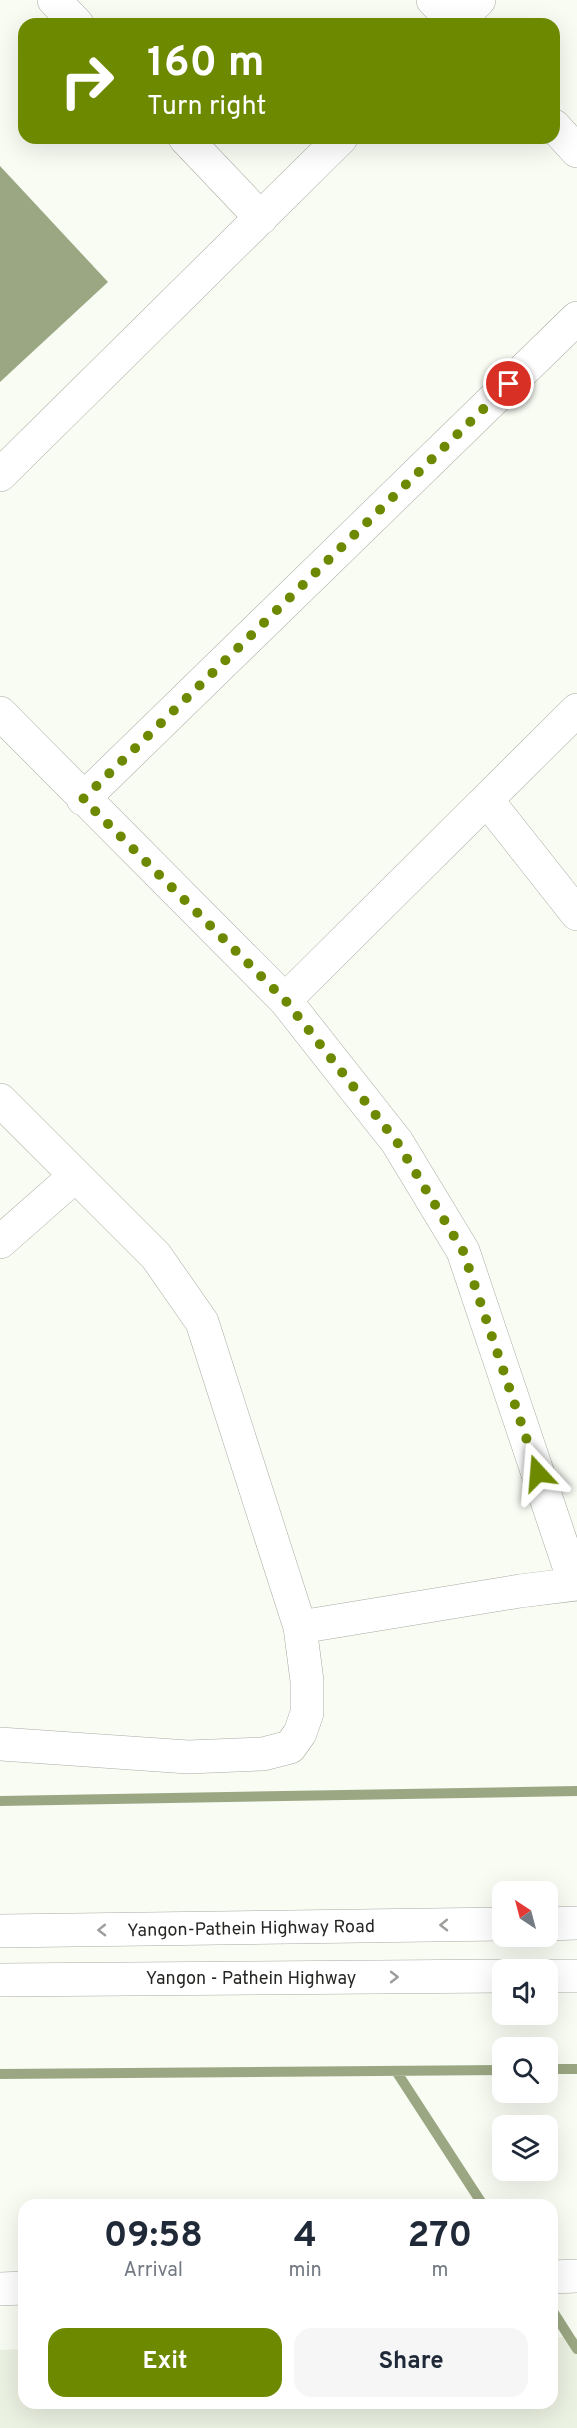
<!DOCTYPE html>
<html lang="en">
<head>
<meta charset="utf-8">
<style>
  :root { --surface:#fff; --page:#f6f6f7; --text:#1f2937; --muted:#747a83; --accent:#6c8900 }
  body { margin:0; font-family:Overpass,sans-serif; background:var(--page); color:var(--text); height:100vh; display:flex; flex-direction:column; font-size:22px; white-space:nowrap }
  * { box-sizing:border-box; margin:0 }
  p { font-size:20px; color:var(--muted) }
  .icon { flex:none; width:33px; height:33px; fill:none; stroke:currentColor; stroke-width:2; stroke-linecap:round; stroke-linejoin:round }
  .map { position:relative; flex:1; overflow:hidden }
  .details { position:absolute; left:18px; top:2199px; width:540px; height:210px; display:flex; flex-direction:column; background:var(--surface); border-radius:18px; box-shadow:0 6px 24px #0002 }
  .details>* { flex:none }
  .guide { position:absolute; left:18px; top:18px; width:542px; height:126px; border-radius:18px; box-shadow:0 6px 24px #0002; background:#6c8900; color:#fff; overflow:hidden }
  .needle { width:39px; rotate:324deg }
  .tools { position:absolute; left:492px; top:1881px; display:grid; gap:12px }
  .tools a { display:grid; place-items:center; width:66px; height:66px; border-radius:12px; background:var(--surface); box-shadow:0 6px 24px #0002; font-size:30px }
  .pin { position:absolute; display:grid; place-items:center; width:51px; height:51px; color:#fff; margin:-26px; border:3px solid #fff; border-radius:50%; box-shadow:0 2px 6px #0007 }
  .me { position:absolute; width:66px; margin:-33px; rotate:341deg; stroke-linejoin:round; filter:drop-shadow(0 0 4px #0008) }
  .turn { display:flex; align-items:center; gap:21px; height:126px; padding:0 30px; font-size:27px }
  .turn .icon { width:78px; height:78px; stroke-width:2.5 }
  .turn b { display:block; font-size:42px; line-height:51px }
  .eta { display:flex; justify-content:space-evenly; align-items:center; height:102px; text-align:center }
  .eta b { font-size:36px; font-weight:700; line-height:42px }
  .cta { display:flex; gap:12px; margin-top:auto; padding:12px 30px }
  .cta a { flex:1; height:69px; border-radius:18px; background:var(--accent); color:#fff; font-size:24px; font-weight:700; line-height:69px; text-align:center }
  .cta a+a { background:var(--page); color:var(--text) }
  .map>svg:first-child { display:block }
  .built { fill:#ecf2e2 }
  .water { fill:#9ba783 }
  .lines { fill:none; stroke-linecap:round; stroke-linejoin:round }
  .stream { stroke:#9ba783; stroke-width:10 }
  .minor-casing { stroke:#a9aca4; stroke-width:34 }
  .major-casing { stroke:#a9aca4; stroke-width:34 }
  .minor { stroke:#fff; stroke-width:33 }
  .major { stroke:#fff; stroke-width:33 }
  .oneway { stroke:#9d9e9c }
  .route { stroke:#6c8900; stroke-width:10; stroke-dasharray:0 18 }
  .labels { text-anchor:middle; stroke-width:5; stroke-linejoin:round; paint-order:stroke }
  .street-label { font-size:18px; fill:#262724; stroke:#fff }
</style>
</head>
<body>
<div class="map">
<svg width="577" height="2428" viewBox="0 0 577 2428">
  <rect width="100%" height="100%" fill="#f8fcf3"/>
  <path class="built" d="M 552,2337 L 577,2337 L 577,2428 L 0,2428 L 0,2350 L 24,2349 L 24,2403 L 552,2403 Z"/>
  <path class="water" d="M 0,166 L 108,282 L 0,382 Z"/>
  <g class="lines">
    <path class="stream" d="M 0,1801 L 577,1791
      M 548,2069 L 577,2069
      M 396,2071 L 483,2205
      M 0,2074 L 502,2070
      M 552,2310 L 577,2349"/>
    <g class="minor-casing">
      <path id="minor" d="M 54,0 L 77,24
        M 433,0 L 456,24
        M 455,24 L 479,0
        M 554,126 L 577,151
        M 185,138 L 261,218
        M 0,475 L 341,138
        M 0,713 L 285,1000 L 397,1142 L 463,1251 L 575,1584
        M 83,799 L 577,318
        M 487,800 L 577,914
        M 285,1000 L 577,710
        M 0,1100 L 156,1256 L 202,1322 L 300,1627 L 307,1681 L 307,1713 L 300,1733 L 290,1747 L 263,1754 L 188,1757 L 0,1744
        M 0,1242 L 75,1176
        M 300,1627 L 520,1591 L 577,1584
        M 552,2277 L 577,2276
        M 0,2289 L 24,2288"/>
    </g>
    <g class="major-casing">
      <path id="major" d="M 548,1924 L 577,1923
        M 0,1931 L 502,1924
        M 548,1976 L 577,1976
        M 0,1980 L 502,1976"/>
    </g>
    <use href="#minor" class="minor"/>
    <use href="#major" class="major"/>
  </g>
  <defs><path id="oneway-chevron" d="M-2-3.5L2.5 0L-2 3.5" fill="none" stroke-width="1.6" stroke-linecap="round" stroke-linejoin="round" transform="scale(1.5)"/></defs>
  <g class="oneway">
    <use href="#oneway-chevron" transform="translate(444 1925) rotate(179)"/>
    <use href="#oneway-chevron" transform="translate(102 1930) rotate(179)"/>
    <use href="#oneway-chevron" transform="translate(394 1977)"/>
  </g>
  <g class="lines">
    <path class="route" d="M 509,384 L 83,799 L 285,1000 L 397,1142 L 463,1251 L 538,1473"/>
  </g>
  <g class="labels">
    <g class="street-label">
      <text transform="translate(251 1928) rotate(-1)" y="6">Yangon-Pathein Highway Road</text>
      <text x="251" y="1984">Yangon - Pathein Highway</text>
    </g>
  </g>
</svg>
<div class="tools">
<a><svg class="needle" viewBox="-14 -14 28 28"><path d="M0-13l5 13h-10z" fill="#e53935"/><path d="M0 13l5-13h-10z" fill="#747a83"/></svg></a>
<a><svg class="icon" aria-label="sound" viewBox="0 0 24 24"><path d="M4 9h4l5-4v14l-5-4H4zM17 9q2 3 0 6"/></svg></a>
<a><svg class="icon" aria-label="search" viewBox="0 0 24 24"><circle cx="10" cy="10" r="6"/><path d="M15 15l6 6"/></svg></a>
<a><svg class="icon" aria-label="layers" viewBox="0 0 24 24"><path d="M12 4l9 5-9 5-9-5zM3 14l9 5 9-5"/></svg></a>
</div>
<div class="pin" style="left:509px;top:384px;background:#d93025"><svg class="icon" aria-label="arrive" viewBox="0 0 24 24"><path d="M6 21V4h12l-3 4 3 4H6"/></svg></div>
<svg class="me" style="left:538px;top:1473px" viewBox="-20 -20 40 40"><path d="M0-17L14 15 0 8-14 15z" fill="#6c8900" stroke="#fff" stroke-width="4"/></svg>
<div class="guide">
<div class="turn"><svg class="icon" aria-label="right" viewBox="0 0 24 24"><path d="M7 20v-9h11M14 6l5 5-5 5"/></svg><div><b>160 m</b>Turn right</div></div>
</div>
<section class="details">
<div class="eta">
<div><b>09:58</b><p>Arrival</p></div>
<div><b>4</b><p>min</p></div>
<div><b>270</b><p>m</p></div>
</div>
<div class="cta"><a>Exit</a><a>Share</a></div>
</section>
</div>
</body>
</html>
